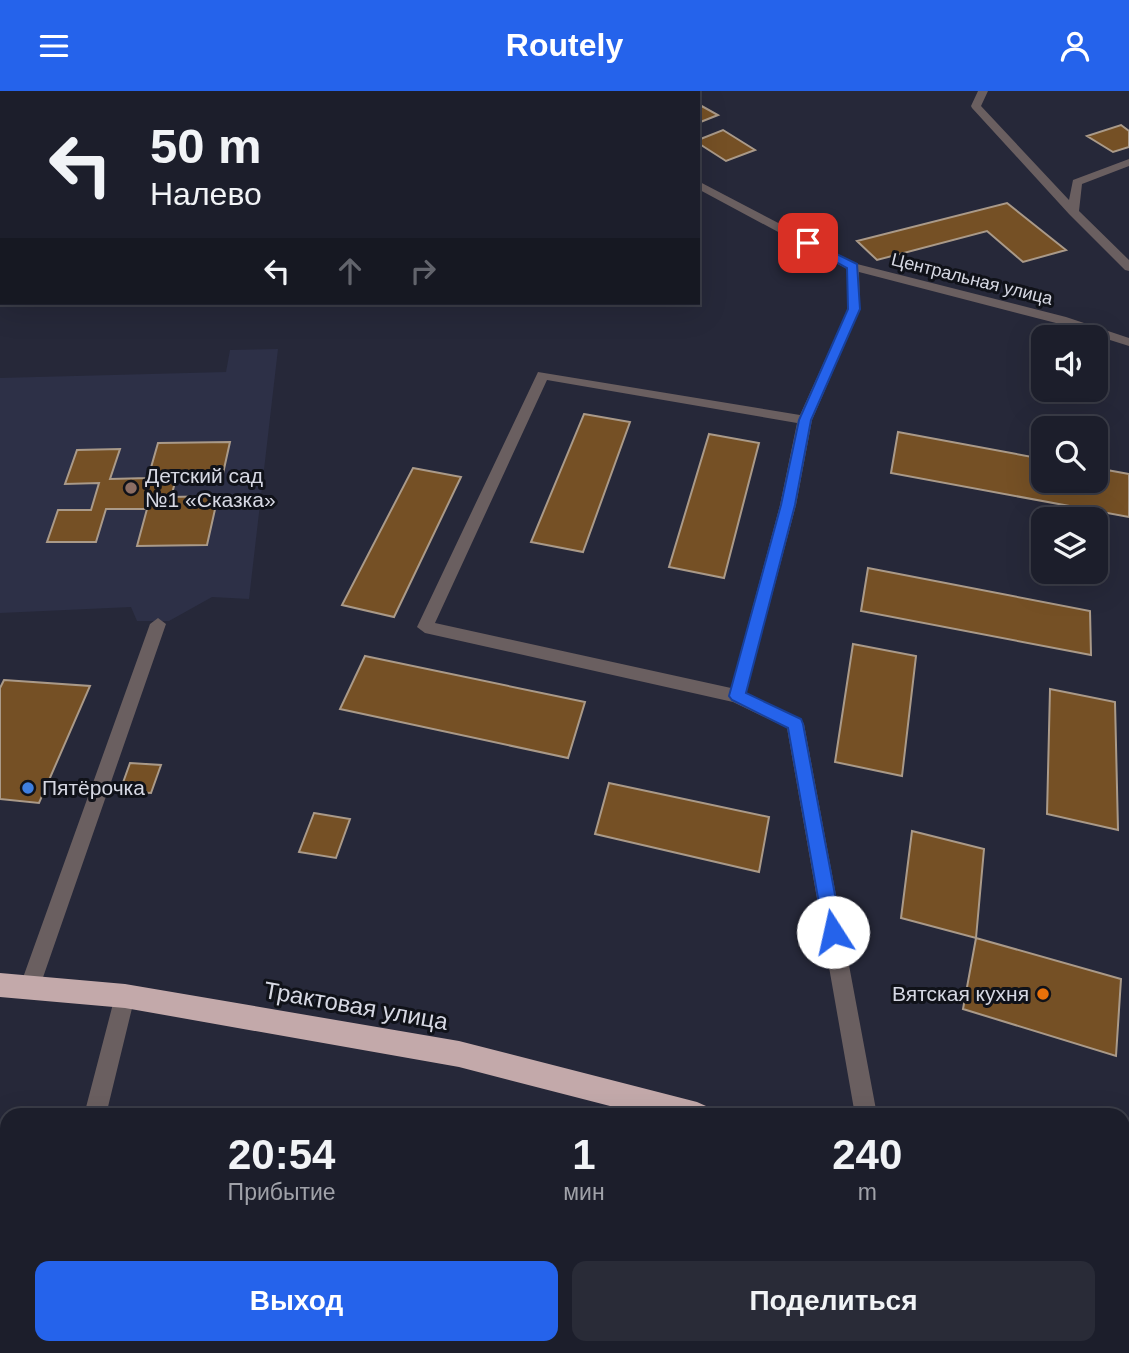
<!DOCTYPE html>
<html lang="ru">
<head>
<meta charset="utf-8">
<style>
  :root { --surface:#1c1e2b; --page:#292b37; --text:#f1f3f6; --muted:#a0a2a9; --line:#3a3c47; --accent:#2563eb }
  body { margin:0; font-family:Helvetica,sans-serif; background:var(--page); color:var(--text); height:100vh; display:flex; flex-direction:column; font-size:26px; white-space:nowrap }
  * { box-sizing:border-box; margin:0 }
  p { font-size:23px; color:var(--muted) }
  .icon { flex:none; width:38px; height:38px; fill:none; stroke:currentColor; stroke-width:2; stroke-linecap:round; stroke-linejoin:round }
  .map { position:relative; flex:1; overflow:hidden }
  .details { position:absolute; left:0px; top:1017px; width:1130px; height:247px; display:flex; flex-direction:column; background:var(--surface); border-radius:21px 21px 0 0; box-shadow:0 7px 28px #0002,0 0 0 2px var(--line) }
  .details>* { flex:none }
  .banner { position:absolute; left:0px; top:0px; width:700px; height:214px; box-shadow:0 7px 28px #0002,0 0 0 2px var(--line); background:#1c1e2b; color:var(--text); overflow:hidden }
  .buttons { position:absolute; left:1031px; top:234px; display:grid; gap:14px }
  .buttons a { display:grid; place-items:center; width:77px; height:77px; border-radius:14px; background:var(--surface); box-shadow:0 7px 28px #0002,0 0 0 2px var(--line); font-size:35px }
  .pin { position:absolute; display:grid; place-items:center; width:60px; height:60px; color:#fff; margin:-30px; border-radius:14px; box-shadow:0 4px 10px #0006 }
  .me { position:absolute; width:77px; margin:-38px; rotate:350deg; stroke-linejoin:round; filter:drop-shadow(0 0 5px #0008) }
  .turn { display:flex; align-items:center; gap:24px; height:147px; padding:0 35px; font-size:32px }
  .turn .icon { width:91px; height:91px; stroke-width:2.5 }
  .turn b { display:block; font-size:49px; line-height:60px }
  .lanes { display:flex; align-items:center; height:66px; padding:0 35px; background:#0003; justify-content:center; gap:35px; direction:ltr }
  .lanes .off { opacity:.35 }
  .eta { display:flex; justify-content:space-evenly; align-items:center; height:119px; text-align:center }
  .eta b { font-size:42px; font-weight:700; line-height:49px }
  .primary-button { display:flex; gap:14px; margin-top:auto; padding:14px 35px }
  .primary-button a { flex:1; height:80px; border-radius:14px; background:var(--accent); color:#fff; font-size:28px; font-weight:700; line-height:80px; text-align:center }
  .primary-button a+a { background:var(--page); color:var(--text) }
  header { display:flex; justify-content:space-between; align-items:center; height:91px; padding:0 35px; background:var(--accent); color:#fff; font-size:32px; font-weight:700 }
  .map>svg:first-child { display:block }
  .built { fill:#2d3047 }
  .building { fill:#755025; stroke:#aa9a89; stroke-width:2 }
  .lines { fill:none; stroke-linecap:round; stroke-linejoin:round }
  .minor { fill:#6a5f60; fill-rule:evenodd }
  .highway { fill:#c3a9aa; fill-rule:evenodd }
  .route { fill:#2563eb; stroke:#184099; stroke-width:2 }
  .education-dot { fill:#8d6e63; stroke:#101219; stroke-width:2.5 }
  .shop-dot { fill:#3f7fe0; stroke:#101219; stroke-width:2.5 }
  .food-dot { fill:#e8710a; stroke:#101219; stroke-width:2.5 }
  .labels { text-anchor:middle; stroke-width:6; stroke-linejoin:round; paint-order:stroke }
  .far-street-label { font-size:18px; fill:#d6d8e3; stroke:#101219 }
  .poi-label { font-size:21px; fill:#d6d8e3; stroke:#101219; text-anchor:start }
  .near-street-label { font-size:24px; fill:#d6d8e3; stroke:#101219 }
</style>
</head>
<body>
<header><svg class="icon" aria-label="menu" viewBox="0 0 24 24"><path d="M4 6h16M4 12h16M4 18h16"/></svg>Routely<svg class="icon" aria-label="person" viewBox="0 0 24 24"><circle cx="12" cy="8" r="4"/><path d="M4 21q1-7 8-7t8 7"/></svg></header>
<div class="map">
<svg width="1129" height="1262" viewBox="0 0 1129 1262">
  <rect width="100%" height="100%" fill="#262839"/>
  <path class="built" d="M 278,258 L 249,508 L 212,506 L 169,530 L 137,530 L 131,516 L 0,522 L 0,287 L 226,281 L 230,259 Z"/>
  <path class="building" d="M 698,13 L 718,24 L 698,32 Z
    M 1121,34 L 1129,40 L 1129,56 L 1113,61 L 1087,45 Z
    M 723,39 L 755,59 L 726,70 L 698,52 L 698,49 Z
    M 1007,112 L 1066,159 L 1023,171 L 987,140 L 877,169 L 857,150 Z
    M 584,323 L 630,331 L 583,461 L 531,451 Z
    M 898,341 L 1043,368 L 1043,390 L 1096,390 L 1096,377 L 1129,383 L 1129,426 L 891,382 Z
    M 709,343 L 759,352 L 724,487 L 669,476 Z
    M 230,351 L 222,387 L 176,388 L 171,406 L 218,405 L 207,454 L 137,455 L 147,418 L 106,418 L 96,451 L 47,451 L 58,419 L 91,419 L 99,392 L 65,393 L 77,359 L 120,358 L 110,388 L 148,387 L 158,352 Z
    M 413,377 L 461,386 L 394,526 L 342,514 Z
    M 868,477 L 1090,520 L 1091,564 L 861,520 Z
    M 853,553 L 916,565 L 902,685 L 835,671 Z
    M 365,565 L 585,611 L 568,667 L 340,618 Z
    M 4,589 L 90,595 L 39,712 L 0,708 L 0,597 Z
    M 1050,598 L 1115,611 L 1118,739 L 1047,723 Z
    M 130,672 L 161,674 L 151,702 L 120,700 Z
    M 609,692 L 769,726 L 759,781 L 595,743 Z
    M 314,722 L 350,728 L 336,767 L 299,761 Z
    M 912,740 L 984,758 L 976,847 L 901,827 Z
    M 976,847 L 1121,888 L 1116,965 L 963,918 Z
    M 255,1256 L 439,1256 L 458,1262 L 253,1262 Z"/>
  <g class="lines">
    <path class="minor" d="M 563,0 L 573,0 L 574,2 L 564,2 Z
      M 596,0 L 607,0 L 595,2 Z
      M 978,0 L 988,0 L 981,15 L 1069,109 L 1073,89 L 1129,68 L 1129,75 L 1082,93 L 1079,120 L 1129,169 L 1129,180 L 1125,179 L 1069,123 L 972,17 L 971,15 Z
      M 698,90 L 857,173 L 1066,226 L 1129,247 L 1129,255 L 1056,232 L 859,181 L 860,218 L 812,329 L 796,414 L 746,602 L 801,628 L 804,633 L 877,1024 L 855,1024 L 787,637 L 733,611 L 425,542 L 417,536 L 538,281 L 800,324 L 848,218 L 847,178 L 698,98 ZM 547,289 L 797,332 L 780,414 L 731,597 L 435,532 Z
      M 158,527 L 166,533 L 40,895 L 37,902 L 30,905 L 23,902 L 20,895 L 150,533 Z
      M 125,895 L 132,898 L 135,905 L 106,1024 L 84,1024 L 115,905 L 118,898 Z
      M 25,1256 L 75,1256 L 77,1262 L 23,1262 Z"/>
    <path class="highway" d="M 0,882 L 125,893 L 459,950 L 697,1011 L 706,1015 L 710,1024 L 645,1024 L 459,976 L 125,917 L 0,906 Z
      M 1124,1127 L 1129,1128 L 1129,1156 L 1124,1155 Z"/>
  </g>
  <path class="route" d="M 808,149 L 857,173 L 860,218 L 811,329 L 795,414 L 746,602 L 801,628 L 803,633 L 842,841 L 840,847 L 833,850 L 827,847 L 824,841 L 788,637 L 732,609 L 729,605 L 781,414 L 799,329 L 848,218 L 847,177 L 805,154 L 803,152 Z"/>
  <circle class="education-dot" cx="131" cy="397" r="7"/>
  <circle class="shop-dot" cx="28" cy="697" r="7"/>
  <circle class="food-dot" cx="1043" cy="903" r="7"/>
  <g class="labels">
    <g class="far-street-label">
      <text transform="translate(972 188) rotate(14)" y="6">Центральная улица</text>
    </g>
    <g class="poi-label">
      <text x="145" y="392">Детский сад<tspan x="145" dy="24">№1 «Сказка»</tspan></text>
      <text x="42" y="704">Пятёрочка</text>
      <text x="1029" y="910" text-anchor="end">Вятская кухня</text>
    </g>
    <g class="near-street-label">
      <text transform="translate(356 915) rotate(10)" y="8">Трактовая улица</text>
    </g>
  </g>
</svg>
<div class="buttons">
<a><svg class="icon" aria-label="sound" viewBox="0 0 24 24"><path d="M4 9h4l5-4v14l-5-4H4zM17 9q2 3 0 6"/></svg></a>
<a><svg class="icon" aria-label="search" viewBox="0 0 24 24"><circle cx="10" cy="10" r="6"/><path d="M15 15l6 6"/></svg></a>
<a><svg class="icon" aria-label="layers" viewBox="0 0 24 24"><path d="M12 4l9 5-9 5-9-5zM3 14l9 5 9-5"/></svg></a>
</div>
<div class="pin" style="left:808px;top:152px;background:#d93025"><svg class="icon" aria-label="arrive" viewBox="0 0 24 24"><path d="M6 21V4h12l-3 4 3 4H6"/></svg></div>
<svg class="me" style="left:833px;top:841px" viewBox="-20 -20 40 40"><circle r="19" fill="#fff"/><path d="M0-13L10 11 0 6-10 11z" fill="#2563eb"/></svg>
<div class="banner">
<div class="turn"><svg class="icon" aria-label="left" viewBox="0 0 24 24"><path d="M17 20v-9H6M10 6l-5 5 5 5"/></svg><div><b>50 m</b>Налево</div></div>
<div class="lanes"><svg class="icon" aria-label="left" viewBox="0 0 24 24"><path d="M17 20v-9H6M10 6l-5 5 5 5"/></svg><svg class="icon off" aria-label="ahead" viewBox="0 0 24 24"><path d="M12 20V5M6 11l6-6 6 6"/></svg><svg class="icon off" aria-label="right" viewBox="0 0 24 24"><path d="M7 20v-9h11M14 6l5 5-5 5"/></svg></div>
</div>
<section class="details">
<div class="eta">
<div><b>20:54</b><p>Прибытие</p></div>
<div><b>1</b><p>мин</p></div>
<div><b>240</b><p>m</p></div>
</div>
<div class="primary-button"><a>Выход</a><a>Поделиться</a></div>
</section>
</div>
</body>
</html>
